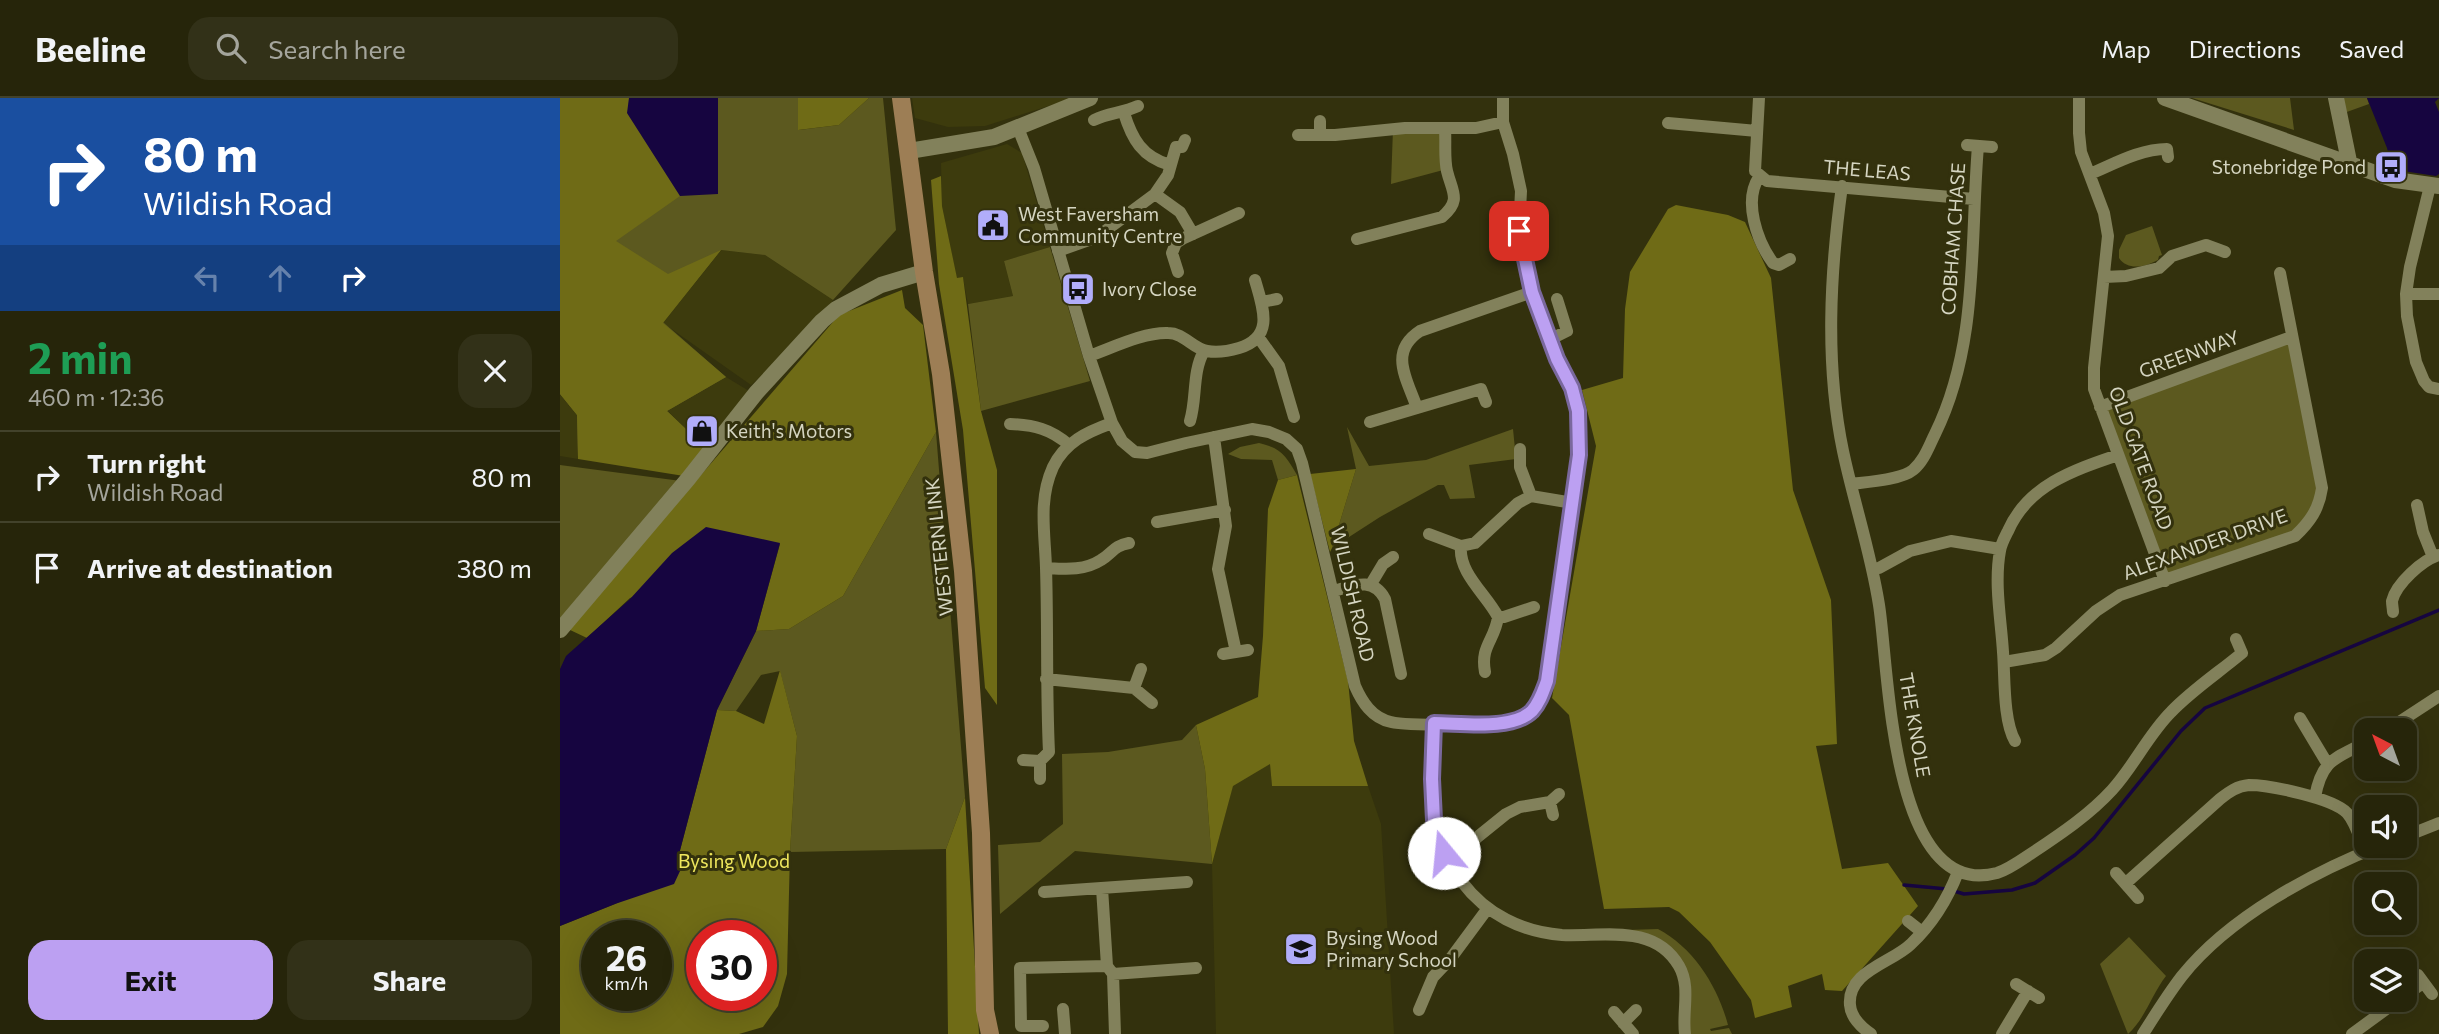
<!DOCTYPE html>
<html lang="en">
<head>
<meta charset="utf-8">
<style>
  :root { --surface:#26250a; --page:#323118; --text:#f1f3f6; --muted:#a4a59c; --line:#42422b; --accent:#bca0f2 }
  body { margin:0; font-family:Commissioner,sans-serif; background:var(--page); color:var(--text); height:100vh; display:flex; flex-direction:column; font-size:26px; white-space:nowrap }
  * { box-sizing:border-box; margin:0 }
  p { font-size:23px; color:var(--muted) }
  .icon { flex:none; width:38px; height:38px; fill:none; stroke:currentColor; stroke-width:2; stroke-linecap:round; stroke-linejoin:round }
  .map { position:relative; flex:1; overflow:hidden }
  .side { display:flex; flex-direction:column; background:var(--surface); width:560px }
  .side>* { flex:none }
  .banner { background:#1a4fa0; color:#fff; overflow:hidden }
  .needle { width:46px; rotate:319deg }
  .tools { position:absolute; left:1794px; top:620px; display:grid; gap:14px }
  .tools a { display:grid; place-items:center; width:63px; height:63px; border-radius:14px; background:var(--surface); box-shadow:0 7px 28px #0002,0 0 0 2px var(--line); font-size:35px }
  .speed { position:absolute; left:21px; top:822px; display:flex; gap:14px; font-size:35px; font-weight:700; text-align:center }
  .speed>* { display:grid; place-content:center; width:91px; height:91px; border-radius:50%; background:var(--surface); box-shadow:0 7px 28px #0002,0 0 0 2px var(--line); line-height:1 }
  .speed small { font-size:18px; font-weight:400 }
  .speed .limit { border:10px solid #d22; background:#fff; color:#111 }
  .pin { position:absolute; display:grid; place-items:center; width:60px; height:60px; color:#fff; margin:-30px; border-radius:14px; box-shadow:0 4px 10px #0006 }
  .me { position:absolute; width:77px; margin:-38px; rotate:343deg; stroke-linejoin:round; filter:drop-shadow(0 0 5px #0008) }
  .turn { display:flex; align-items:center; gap:24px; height:147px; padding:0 28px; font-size:32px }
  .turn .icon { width:91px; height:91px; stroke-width:2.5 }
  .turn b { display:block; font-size:49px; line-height:60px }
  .lanes { display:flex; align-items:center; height:66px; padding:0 28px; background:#0003; justify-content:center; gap:35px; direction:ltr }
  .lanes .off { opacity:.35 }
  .round { display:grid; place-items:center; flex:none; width:74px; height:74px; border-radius:21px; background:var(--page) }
  .summary { display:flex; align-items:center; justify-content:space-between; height:119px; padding:0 28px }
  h1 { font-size:42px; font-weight:700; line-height:52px; color:#1e9e55 }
  .cta { display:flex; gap:14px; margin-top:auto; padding:14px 28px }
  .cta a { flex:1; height:80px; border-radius:21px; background:var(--accent); color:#111; font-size:28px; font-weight:700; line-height:80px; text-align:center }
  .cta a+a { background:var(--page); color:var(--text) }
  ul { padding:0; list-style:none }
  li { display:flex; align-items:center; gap:21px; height:91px; padding:0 28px; border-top:2px solid var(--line) }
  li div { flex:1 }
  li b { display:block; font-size:26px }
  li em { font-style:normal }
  header { display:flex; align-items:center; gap:42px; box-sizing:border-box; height:98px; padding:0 35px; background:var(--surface); border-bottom:2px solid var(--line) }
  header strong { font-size:33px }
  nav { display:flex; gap:38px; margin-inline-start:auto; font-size:24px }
  .search { width:490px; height:63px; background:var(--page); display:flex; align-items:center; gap:18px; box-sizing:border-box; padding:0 24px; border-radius:21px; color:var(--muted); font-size:26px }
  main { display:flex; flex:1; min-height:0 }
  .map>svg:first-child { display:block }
  .built { fill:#3d3b0d }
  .green { fill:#5c591f }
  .forest { fill:#6f6b16; fill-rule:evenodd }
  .water { fill:#160540 }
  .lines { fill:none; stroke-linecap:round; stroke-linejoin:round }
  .stream { stroke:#160540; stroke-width:3.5 }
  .minor { stroke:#82815b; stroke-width:12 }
  .tertiary { stroke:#82815b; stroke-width:16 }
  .secondary { stroke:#9d7e55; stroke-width:18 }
  .route-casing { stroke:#7a689d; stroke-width:18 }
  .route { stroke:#bca0f2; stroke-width:12 }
  .labels { text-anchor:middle; stroke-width:6; stroke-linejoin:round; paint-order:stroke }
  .poi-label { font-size:19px; fill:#d5d5c1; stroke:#33310d; text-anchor:start }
  .street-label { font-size:19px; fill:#d5d5c1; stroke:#33310d }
  .park-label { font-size:19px; fill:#eee65d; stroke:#33310d }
</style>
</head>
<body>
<header>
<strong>Beeline</strong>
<div class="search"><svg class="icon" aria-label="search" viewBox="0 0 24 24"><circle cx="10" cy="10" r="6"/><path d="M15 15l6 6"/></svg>Search here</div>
<nav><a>Map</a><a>Directions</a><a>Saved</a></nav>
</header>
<main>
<section class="side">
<div class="banner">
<div class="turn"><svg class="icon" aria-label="right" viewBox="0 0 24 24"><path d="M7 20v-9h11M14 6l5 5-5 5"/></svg><div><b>80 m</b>Wildish Road</div></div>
<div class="lanes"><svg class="icon off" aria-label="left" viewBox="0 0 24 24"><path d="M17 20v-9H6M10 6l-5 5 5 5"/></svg><svg class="icon off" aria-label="ahead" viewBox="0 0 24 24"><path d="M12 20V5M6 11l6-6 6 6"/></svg><svg class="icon" aria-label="right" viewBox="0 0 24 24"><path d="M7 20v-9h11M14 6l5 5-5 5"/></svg></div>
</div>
<div class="summary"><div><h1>2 min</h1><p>460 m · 12:36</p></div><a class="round"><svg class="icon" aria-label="close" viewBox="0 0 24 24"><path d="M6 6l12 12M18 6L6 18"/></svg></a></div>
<ul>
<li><svg class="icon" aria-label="right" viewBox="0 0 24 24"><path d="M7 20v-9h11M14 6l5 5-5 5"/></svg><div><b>Turn right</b><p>Wildish Road</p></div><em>80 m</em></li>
<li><svg class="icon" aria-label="arrive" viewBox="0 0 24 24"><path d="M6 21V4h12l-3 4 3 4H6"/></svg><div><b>Arrive at destination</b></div><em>380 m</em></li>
</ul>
<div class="cta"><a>Exit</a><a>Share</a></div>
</section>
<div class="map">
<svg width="1879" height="936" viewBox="0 0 1879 936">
  <rect width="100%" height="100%" fill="#33310d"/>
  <path class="built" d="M 352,0 L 514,0 L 425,28 L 388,29 L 355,20 Z
    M 447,46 L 462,55 L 490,149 L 444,163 L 453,198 L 408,206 L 403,180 L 397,181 L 382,108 L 381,65 Z
    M 161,152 L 205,157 L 273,202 L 262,223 L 191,287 L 103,225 Z
    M 166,279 L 189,293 L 148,352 L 107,313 Z
    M 0,296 L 17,317 L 18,361 L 0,358 Z
    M 710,665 L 712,688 L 808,688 L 821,726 L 834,936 L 656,936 L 652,766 L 673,687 Z"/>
  <path class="green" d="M 0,0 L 69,0 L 68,16 L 158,95 L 158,0 L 238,0 L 239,32 L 279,27 L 309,0 L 323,0 L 336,132 L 273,202 L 205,157 L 161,152 L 103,224 L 166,279 L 107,313 L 148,352 L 18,361 L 17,317 L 0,296 Z
    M 1632,0 L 1730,0 L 1734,32 Z
    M 1781,0 L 1807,0 L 1809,6 L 1784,15 Z
    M 833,31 L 885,32 L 887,71 L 831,86 Z
    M 1592,128 L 1602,157 L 1599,158 L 1598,162 C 1585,169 1568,173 1559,160 L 1559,152 L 1566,137 Z
    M 490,149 L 530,283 L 421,313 L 408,206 L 453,198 L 444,163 Z
    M 1731,239 L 1762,390 L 1735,438 L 1605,483 L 1540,309 Z
    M 787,329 L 809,368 L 866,362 L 953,331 L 956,361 L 909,367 L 915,400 L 890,401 L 884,387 L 878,387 L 820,419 L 772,450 L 796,371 Z
    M 376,334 L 405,699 L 386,751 L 230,754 L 237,638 L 220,573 L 201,577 L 176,613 L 157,612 L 196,533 L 229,531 L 283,498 Z
    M 699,345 C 721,350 726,358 737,377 L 718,382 L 712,362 L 681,361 L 668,356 L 680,349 Z
    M 0,367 L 121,383 L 0,524 Z
    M 636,627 L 645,671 L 652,766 L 515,753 L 440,816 L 438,747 L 480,744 L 503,726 L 502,656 L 548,654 L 622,642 Z
    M 1098,831 C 1134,850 1158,889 1168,927 L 1150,931 L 1151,933 L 1169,930 L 1172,936 L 1130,936 L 1123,867 L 1066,832 Z
    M 1569,839 L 1606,878 C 1592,896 1585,921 1568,936 L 1540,866 Z"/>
  <path class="forest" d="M 0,0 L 69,0 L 68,16 L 120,98 L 56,143 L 108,176 L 161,152 L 103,225 L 166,279 L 107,313 L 148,352 L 124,378 L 18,361 L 17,317 L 0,296 Z
    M 238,0 L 309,0 L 279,27 L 238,32 Z
    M 381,78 L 382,108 L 397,180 L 403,179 L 421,313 L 437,372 L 437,607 L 425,590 L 403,332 L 379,186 L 371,82 Z
    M 1116,107 L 1168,117 L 1185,124 L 1211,180 L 1233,392 L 1271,502 L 1277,646 L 1256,648 L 1282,771 L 1328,765 L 1358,808 L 1282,893 L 1265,892 L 1262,876 L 1228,888 L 1232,909 L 1195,920 L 1191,902 L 1150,844 L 1119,814 L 1109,809 L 1044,811 L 1009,617 L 992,600 L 1036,348 L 1022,292 L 1063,280 L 1065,211 L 1070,174 L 1108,111 Z
    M 342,192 L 345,210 L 363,227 L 376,334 L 283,498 L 229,531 L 196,533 L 220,446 L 70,500 L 27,540 L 8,531 L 279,217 Z
    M 796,371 L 772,450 L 770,454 L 750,376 Z
    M 737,377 L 788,583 L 794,643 L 808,688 L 712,688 L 710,666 L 673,688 L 652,766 L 645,671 L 636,627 L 698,599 L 703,538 L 708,411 L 718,382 Z
    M 220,572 L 237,638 L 230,754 L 227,876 L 218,908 L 203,929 L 179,936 L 0,936 L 0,828 L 55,806 L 120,773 L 118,760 L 157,612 L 176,613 L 204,626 ZM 37,838 L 96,838 L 96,898 L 37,898 ZM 142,838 L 201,838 L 201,898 L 142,898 Z
    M 405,699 L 419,936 L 388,936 L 386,751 Z"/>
  <path class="water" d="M 69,0 L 158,0 L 158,96 L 120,98 L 67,15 Z
    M 1807,0 L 1879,0 L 1875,4 L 1879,14 L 1879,76 L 1876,78 L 1843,73 L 1823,65 L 1824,57 L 1828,54 L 1827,50 Z
    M 146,429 L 220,445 L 196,533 L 157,612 L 118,760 L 120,773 L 114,786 L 55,806 L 0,828 L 0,571 L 6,558 L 70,501 L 112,455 Z"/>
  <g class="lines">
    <path class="stream" d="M 1344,787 L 1387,791
      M 1394,793 L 1404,796 L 1452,792 L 1475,785 L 1515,757 L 1534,740 L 1621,633 L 1645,610 L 1879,512"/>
    <path class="minor" d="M 1199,0 L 1195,73 L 1207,83 L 1414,101
      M 1519,0 L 1519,35 L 1521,54 L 1544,115 L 1548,138 L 1534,270 L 1534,291 L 1605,483
      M 564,15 C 572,41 582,59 610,67
      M 534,22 C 548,15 563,15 578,8
      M 760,23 L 760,37
      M 1108,25 L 1197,33
      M 458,30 L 474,70 L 529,258 L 552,325 L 562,343 L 575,354 L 587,355 L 626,345 L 692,331 L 709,334 L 726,341 L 737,351 L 742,365 L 795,588 C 802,604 812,620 831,624 C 848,628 940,628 955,623 C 959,622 965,618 969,616 C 979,608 983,595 987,583 L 1019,357 L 1018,313 L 1012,290 L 997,262 L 972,194 L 959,133 L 961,93 L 953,56 L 943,24 L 943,0
      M 738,37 L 775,37 L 845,30 L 916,30 L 943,24
      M 1407,47 L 1432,49
      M 1530,76 C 1554,66 1580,51 1607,51 L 1608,59
      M 1199,79 C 1183,103 1197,143 1213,165 L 1219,167 L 1230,161
      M 1282,88 C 1270,175 1265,266 1283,353 C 1294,405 1311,455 1319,507 C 1329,569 1330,804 1437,775 C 1450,771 1464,760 1475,753 C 1502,735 1530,716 1552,692 C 1574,668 1588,637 1611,614 C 1632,592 1658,575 1682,555 L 1676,541
      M 1870,88 L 1850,169 L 1846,196 L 1847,218 L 1856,264 L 1864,283 L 1869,289 L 1879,291
      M 595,96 L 620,114 L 633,136
      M 797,141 L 882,119 C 902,102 892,94 887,73 C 884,60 886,45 885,32
      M 498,153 L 537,139 L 595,96 L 608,77 L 616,49 L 622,49 L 625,42
      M 618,174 L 612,155 L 616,145 L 624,140 L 679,115
      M 1544,179 L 1566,178 L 1599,170 L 1612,158 L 1646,147 L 1665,154
      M 1846,196 L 1879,196
      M 702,204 L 717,201
      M 699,240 L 719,268 L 734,319
      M 989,242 L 1007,233 L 997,201
      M 529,258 C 552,250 584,234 608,235 C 624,235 632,250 647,253 C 657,255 669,253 679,250 C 715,239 703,210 695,182
      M 1540,309 L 1731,239
      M 857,310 C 847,281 828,254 860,233 L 972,194
      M 630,323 C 637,300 632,274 644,253
      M 810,324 L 921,291 L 926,304
      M 450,326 C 474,327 491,331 509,347
      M 654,339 L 666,428 L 658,471 L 676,554
      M 960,351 L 960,369 L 971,398
      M 1291,386 C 1307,384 1341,382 1353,372 C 1364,363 1369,348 1375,336 C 1419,247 1410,144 1418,48
      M 1857,407 L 1863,434 L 1873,459
      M 597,424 L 665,412
      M 869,436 L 901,448
      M 486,470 C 505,471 524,473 541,462 C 553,455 553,448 569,445
      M 1319,470 L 1350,453 L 1391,443 L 1440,451
      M 811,486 L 823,466 L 833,459
      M 774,493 C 795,487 813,479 825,501 L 841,576
      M 1833,514 C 1833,511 1832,507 1832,503 C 1836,486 1862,462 1879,457
      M 938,519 L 944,519 L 974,509
      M 663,556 L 688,552
      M 1444,564 L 1485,557 L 1496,550 L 1536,513 L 1560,497 L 1735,438 C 1750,424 1759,411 1762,390 L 1720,175
      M 925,574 C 920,548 935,542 938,519 C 927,497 898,475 901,448 L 915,445 L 958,405 L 971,398 L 1013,405
      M 486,581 L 574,590 L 592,605
      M 574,590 L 581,571
      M 1740,620 L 1767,665
      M 874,625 C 873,657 869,690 874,721 C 878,744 889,765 902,784 C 926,816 962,834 1002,837 C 1043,839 1094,825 1119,868 C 1131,889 1122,913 1125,936
      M 1827,632 L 1879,598
      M 1455,643 C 1443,622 1445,579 1443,554 C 1441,522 1434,485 1440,453 C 1441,446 1445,439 1448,433 C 1468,387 1514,372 1558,357
      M 463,662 L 480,663
      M 480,681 L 480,663 L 489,654 C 486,592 488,531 486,470 C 485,435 478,402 493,369 C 505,344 527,334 552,325
      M 1755,699 C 1762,661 1775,661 1806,644
      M 990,704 L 993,717
      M 1844,739 L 1879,725
      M 884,755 L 915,741 L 946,716 L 960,709 L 990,704 L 999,696
      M 1556,775 L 1578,800
      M 1566,785 L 1660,701 C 1669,694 1677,688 1689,687 C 1709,687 1773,700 1787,715 C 1796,725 1800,741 1805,754
      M 542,790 L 547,868 L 553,876 L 555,936
      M 484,794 L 627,784
      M 1348,823 L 1362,834
      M 553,876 L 636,870
      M 1858,877 L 1872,896
      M 1456,886 L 1479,900
      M 1844,898 L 1863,885
      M 503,911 L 505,936
      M 859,912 L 873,879 L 891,860 L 928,810
      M 1054,914 L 1073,936
      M 1063,925 L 1076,912
      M 483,928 L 461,928 L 460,870 L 547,868
      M 1311,936 C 1301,929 1291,920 1290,907 C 1287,873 1332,865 1351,846 C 1372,826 1388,800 1398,774
      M 1442,936 L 1468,893
      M 1583,936 C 1595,917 1608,896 1622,878 C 1669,819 1753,774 1822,747
      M 1792,936 L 1840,901"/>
    <path class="tertiary" d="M 1605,0 L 1835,82 L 1879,88
      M 1776,0 L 1790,68
      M 349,53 L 434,39 L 530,0
      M 0,532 L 128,381 L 196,295 L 262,223 L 276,211 L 321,187 L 364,174"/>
    <path class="secondary" d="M 341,0 L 364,174 L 381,276 L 403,473 L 421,735 L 425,912 L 430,936"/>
  </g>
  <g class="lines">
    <g class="route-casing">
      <path id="route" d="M 884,755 L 874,722 L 872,681 L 874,625 C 901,625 952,633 972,613 C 980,604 983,594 987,583 L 1019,357 L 1018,313 L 1012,290 L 997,261 L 972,194 L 959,133"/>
    </g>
    <use href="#route" class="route"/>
  </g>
  <defs>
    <g id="bus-square" transform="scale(1.75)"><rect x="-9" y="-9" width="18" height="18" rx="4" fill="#b1adfa" stroke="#33310d"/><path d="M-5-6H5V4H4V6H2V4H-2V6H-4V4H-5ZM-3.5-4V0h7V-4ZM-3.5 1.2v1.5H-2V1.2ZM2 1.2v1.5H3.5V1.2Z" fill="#111"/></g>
    <g id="civic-square" transform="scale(1.75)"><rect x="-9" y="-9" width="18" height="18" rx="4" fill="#b1adfa" stroke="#33310d"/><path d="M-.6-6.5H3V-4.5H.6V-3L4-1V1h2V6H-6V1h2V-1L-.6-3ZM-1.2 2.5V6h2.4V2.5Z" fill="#111"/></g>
    <g id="shop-square" transform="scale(1.75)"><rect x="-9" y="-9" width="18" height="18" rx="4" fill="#b1adfa" stroke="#33310d"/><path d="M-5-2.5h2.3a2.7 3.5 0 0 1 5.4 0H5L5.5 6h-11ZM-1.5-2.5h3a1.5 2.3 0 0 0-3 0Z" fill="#111"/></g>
    <g id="school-square" transform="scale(1.75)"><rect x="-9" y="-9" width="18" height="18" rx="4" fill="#b1adfa" stroke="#33310d"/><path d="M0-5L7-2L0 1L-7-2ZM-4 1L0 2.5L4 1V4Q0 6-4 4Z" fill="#111"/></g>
  </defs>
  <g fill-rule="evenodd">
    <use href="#bus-square" x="1831" y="69"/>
    <use href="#civic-square" x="433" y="127"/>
    <use href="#bus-square" x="518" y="191"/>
    <use href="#shop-square" x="142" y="333"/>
    <use href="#school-square" x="741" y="851"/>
  </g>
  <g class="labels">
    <g class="poi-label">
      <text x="1806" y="76" text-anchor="end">Stonebridge Pond</text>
      <text x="458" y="123">West Faversham<tspan x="458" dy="22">Community Centre</tspan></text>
      <text x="542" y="198">Ivory Close</text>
      <text x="166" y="340">Keith's Motors</text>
      <text x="766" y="847">Bysing Wood<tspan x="766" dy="22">Primary School</tspan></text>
    </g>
    <g class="street-label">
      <text transform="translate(1307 72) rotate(5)" y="7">THE LEAS</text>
      <text transform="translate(1393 141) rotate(-86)" y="7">COBHAM CHASE</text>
      <text transform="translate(1629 256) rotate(-20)" y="7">GREENWAY</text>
      <text transform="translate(1581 360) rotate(70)" y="7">OLD GATE ROAD</text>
      <text transform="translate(1645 446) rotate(-20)" y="7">ALEXANDER DRIVE</text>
      <text transform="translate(379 449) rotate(-96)" y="7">WESTERN LINK</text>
      <text transform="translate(793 496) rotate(77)" y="7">WILDISH ROAD</text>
      <text transform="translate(1355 627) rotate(80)" y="7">THE KNOLE</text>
    </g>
    <g class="park-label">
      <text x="174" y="770">Bysing Wood</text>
    </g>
  </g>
</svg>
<div class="tools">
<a><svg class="needle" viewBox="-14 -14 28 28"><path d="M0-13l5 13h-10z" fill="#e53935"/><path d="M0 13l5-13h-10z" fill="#a4a59c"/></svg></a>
<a><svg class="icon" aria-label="sound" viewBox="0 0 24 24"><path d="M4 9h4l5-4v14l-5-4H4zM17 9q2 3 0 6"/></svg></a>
<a><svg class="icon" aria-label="search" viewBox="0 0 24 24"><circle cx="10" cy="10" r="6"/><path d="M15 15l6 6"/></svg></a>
<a><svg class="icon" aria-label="layers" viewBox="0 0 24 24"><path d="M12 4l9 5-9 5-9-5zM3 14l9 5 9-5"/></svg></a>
</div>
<div class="speed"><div>26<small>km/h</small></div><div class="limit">30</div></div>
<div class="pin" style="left:959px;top:133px;background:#d93025"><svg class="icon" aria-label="arrive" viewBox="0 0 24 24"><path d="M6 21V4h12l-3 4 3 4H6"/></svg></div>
<svg class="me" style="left:884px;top:755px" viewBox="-20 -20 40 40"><circle r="19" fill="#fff"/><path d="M0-13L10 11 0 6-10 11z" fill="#bca0f2"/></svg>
</div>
</main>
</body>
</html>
